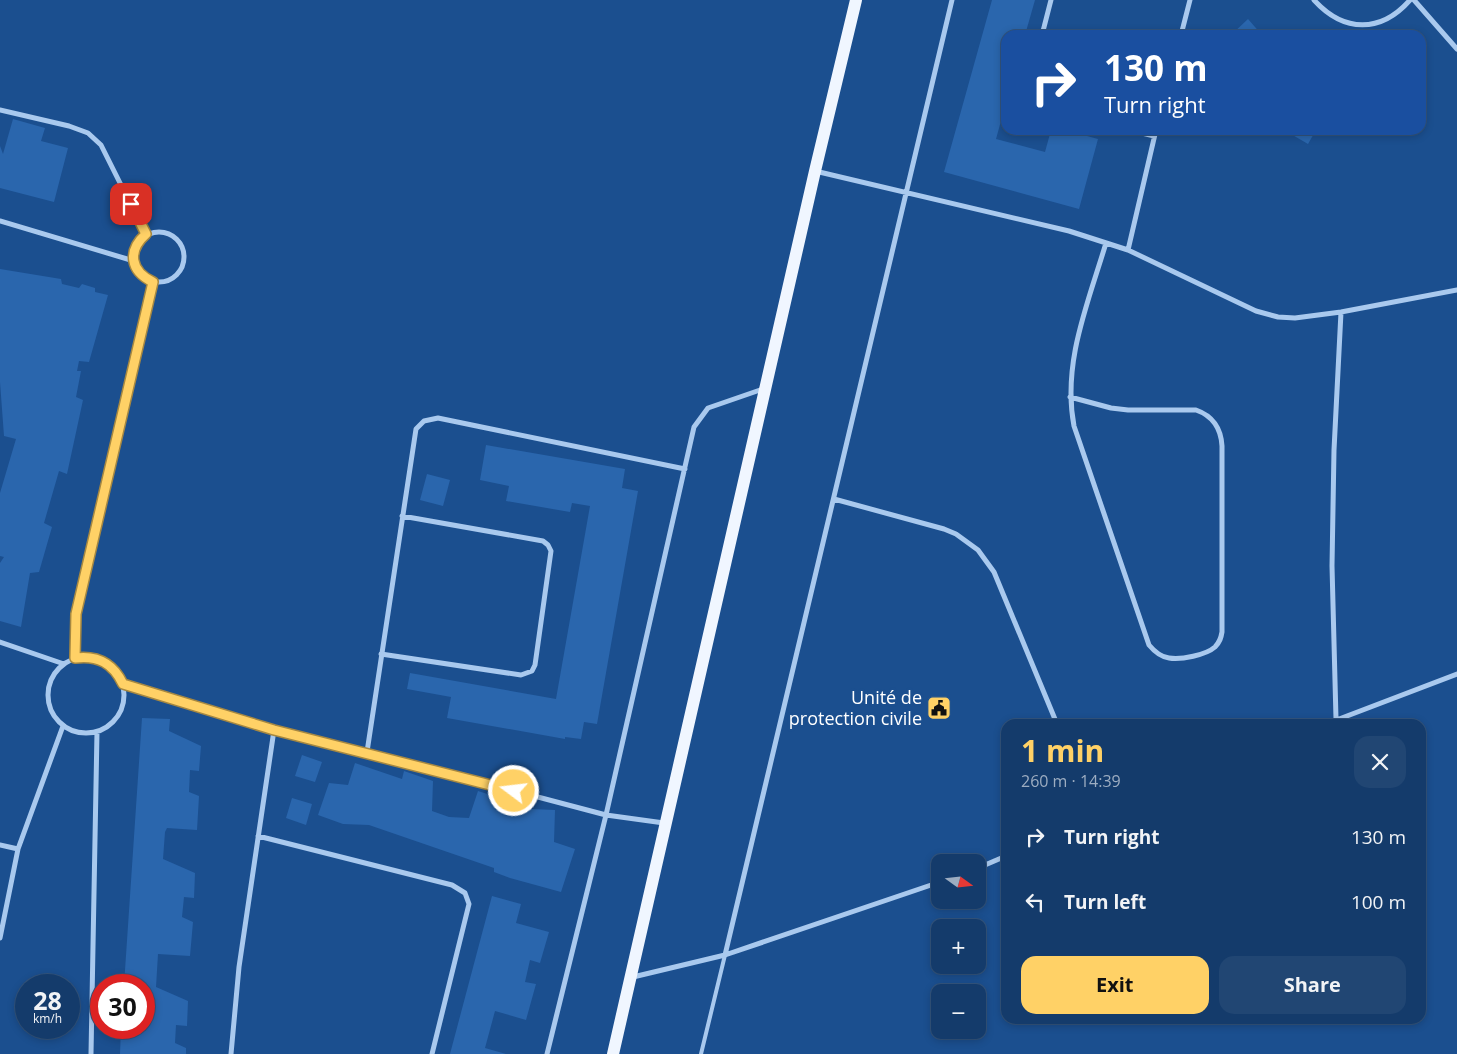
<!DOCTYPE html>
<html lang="en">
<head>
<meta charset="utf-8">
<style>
  :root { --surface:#143b6b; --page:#214673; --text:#f1f3f6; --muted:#9dadc1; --line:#33557e; --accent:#ffd166 }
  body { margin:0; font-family:"Open Sans",sans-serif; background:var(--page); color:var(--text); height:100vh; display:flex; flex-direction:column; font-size:19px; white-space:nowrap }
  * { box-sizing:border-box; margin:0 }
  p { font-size:16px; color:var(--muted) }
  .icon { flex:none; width:28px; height:28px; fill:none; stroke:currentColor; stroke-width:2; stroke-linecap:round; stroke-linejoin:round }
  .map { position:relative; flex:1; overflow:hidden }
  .drawer { position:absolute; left:1001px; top:719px; width:425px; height:305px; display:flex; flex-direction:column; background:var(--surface); border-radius:15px; box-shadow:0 2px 8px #0003,0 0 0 1px var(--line) }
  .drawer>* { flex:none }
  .hud { position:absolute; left:1001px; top:30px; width:425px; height:105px; border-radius:15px; box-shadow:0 2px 8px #0003,0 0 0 1px var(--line); background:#1a4fa0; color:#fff; overflow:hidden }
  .needle { width:32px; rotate:105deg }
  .fabs { position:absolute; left:931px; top:854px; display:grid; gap:10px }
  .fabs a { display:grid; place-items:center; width:55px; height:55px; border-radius:10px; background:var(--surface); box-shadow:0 2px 8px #0003,0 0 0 1px var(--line); font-size:25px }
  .speed { position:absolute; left:15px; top:974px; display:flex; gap:10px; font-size:25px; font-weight:700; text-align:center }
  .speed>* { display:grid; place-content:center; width:65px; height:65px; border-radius:50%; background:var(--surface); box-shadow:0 2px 8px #0003,0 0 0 1px var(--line); line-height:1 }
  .speed small { font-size:12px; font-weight:400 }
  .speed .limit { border:8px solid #d22; background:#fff; color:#111 }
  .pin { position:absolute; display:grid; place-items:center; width:42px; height:42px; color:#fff; margin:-21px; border-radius:10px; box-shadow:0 2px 8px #0006 }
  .me { position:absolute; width:55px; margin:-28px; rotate:285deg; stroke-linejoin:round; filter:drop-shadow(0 0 4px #0008) }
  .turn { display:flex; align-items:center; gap:18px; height:105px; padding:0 20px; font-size:22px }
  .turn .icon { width:65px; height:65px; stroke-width:2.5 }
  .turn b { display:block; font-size:35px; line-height:42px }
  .round { display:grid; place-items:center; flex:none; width:52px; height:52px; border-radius:15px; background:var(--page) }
  .head { display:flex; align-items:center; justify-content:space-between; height:85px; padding:0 20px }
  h1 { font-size:30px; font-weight:700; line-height:38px; color:var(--accent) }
  .button { display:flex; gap:10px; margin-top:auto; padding:10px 20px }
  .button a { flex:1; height:58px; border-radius:15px; background:var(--accent); color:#111; font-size:20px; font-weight:700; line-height:58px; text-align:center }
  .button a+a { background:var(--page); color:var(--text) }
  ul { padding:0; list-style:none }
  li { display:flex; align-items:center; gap:15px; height:65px; padding:0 20px }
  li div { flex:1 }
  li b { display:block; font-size:19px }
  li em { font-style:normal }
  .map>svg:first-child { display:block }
  .building { fill:#2a66ad }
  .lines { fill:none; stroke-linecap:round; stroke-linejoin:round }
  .lane { stroke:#a9c9ee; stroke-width:4 }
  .street { stroke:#a9c9ee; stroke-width:5 }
  .primary { stroke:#f0f6ff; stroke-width:12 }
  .route-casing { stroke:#a68842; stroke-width:12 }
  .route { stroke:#ffd166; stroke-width:9 }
  .labels { text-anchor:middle; stroke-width:5; stroke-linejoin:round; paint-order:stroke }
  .poi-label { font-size:18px; fill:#fff; stroke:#1b4f8f; text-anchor:end }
</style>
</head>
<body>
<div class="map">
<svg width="1457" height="1054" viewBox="0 0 1457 1054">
  <rect width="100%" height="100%" fill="#1b4f8f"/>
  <path class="building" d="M 992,0 L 1035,0 L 1025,35 L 1006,35 L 1006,103 L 996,139 L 1045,152 L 1051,130 L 1065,130 L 1098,139 L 1079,209 L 944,172 Z
    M 1248,19 L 1262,35 L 1231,35 Z
    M 13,119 L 45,128 L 41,141 L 68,148 L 54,202 L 0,188 L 0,146 L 3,154 Z
    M 1284,130 L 1316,130 L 1308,144 Z
    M 0,269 L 61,279 L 62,284 L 79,288 L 82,284 L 95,288 L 95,292 L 108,295 L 89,362 L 79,361 L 77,371 L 81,371 L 76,397 L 83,400 L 67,474 L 59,471 L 44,523 L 52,527 L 39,572 L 30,573 L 21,627 L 0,621 L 0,563 L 4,557 L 0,556 L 0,493 L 16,439 L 4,436 L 0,382 Z
    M 486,445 L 625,469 L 622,488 L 638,491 L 597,724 L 584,722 L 581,739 L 565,737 L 565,739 L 447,718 L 451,697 L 407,689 L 410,673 L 556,699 L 590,506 L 572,503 L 570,512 L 506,501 L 509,486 L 480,480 Z
    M 427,474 L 450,480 L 443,506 L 420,500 Z
    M 142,718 L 170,719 L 169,731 L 201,746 L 199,771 L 190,770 L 189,792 L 199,796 L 197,830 L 167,828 L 165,832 L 163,859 L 195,873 L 194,898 L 184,897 L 182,917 L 193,922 L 190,956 L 158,954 L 156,987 L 188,1001 L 187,1026 L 176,1025 L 175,1043 L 186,1048 L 186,1054 L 120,1054 L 121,1028 L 144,1028 L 144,985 L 124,985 Z
    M 302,755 L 322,762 L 315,782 L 295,776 Z
    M 355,763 L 402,779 L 404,771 L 433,781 L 432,811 L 449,817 L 469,818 L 478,791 L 503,799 L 503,806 L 509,808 L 555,810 L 554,842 L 575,849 L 561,892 L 510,878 L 494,872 L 494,868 L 369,825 L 343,824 L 318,815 L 329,783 L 348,785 Z
    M 292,798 L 312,804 L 306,825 L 286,818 Z
    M 492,896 L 521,904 L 516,923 L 549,932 L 540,963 L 530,960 L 525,982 L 536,984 L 526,1020 L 495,1011 L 485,1048 L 506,1054 L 450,1054 Z"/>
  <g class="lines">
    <path class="lane" d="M 701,1054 L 725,955"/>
    <path class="street" d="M 1314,0 C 1344,33 1381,33 1410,0
      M 1414,0 L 1457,49
      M 1042,35 L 1051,0
      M 1181,35 L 1190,0
      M 0,110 L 69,126 L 88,133 L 101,145 L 146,235
      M 1130,130 L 1154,136
      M 815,171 L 1069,231 L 1128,250 L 1256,311 L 1278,317 L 1295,318 L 1341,312 L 1457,290
      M 0,221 L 134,261
      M134 257a25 25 0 1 1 50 0a25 25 0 1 1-50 0Z
      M 1128,250 L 1156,130
      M 1070,397 L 1111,408 L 1128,410 L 1196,410 C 1213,416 1221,428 1222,446 L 1222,632 C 1221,638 1220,642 1215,647 C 1206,655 1181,660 1169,658 C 1160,657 1154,651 1149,645 L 1074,426 C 1062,363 1088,303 1106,243
      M 834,499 L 944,529 L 956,534 L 978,550 L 994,572 L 1057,724
      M 0,642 L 64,664
      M 381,654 L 521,675 L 532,671 L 535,665 L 551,551 L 548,545 L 543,541 L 402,516
      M48 695a38 38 0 1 1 76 0a38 38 0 1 1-76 0Z
      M 75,658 L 76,614 L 153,282
      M 123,684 L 274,730 L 367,752 L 606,815 L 664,823
      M 1336,719 L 1332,566 L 1334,450 L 1341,312
      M 1326,724 L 1457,674
      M 367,752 L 416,429 L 424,421 L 438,418 L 685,469
      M 258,836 L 452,885 L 465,893 L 469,904 L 432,1054
      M 0,845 L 18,849
      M 978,868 L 1006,856
      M 0,938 L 18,849 L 63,726
      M 725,955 L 952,0
      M 633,977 L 725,955 L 940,882
      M 91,1054 L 97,732
      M 231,1054 L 239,967 L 274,730
      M 547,1054 L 606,815 L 694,427 L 708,408 L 763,389"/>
    <path class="primary" d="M 613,1054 L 815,171 L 856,0"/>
  </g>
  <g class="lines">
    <g class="route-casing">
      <path id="route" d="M 131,204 L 146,234 C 127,251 130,271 153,282 L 76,614 L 75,658 C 98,655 113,663 123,684 L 274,730 L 514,791"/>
    </g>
    <use href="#route" class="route"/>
  </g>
  <defs>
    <g id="civic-square" transform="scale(1.25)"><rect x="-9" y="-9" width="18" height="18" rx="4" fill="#ffd166" stroke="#1b4f8f"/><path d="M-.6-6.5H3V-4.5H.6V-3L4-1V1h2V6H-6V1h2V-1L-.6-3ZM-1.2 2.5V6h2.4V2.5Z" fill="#111"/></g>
  </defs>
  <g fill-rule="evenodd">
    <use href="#civic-square" x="939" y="708"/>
  </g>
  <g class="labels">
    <g class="poi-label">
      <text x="922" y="704">Unité de<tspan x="922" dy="21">protection civile</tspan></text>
    </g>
  </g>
</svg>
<div class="fabs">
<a><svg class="needle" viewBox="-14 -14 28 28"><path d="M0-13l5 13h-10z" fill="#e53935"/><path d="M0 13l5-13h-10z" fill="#9dadc1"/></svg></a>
<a>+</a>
<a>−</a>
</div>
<div class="speed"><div>28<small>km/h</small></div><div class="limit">30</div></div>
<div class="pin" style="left:131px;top:204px;background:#d93025"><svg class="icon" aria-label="arrive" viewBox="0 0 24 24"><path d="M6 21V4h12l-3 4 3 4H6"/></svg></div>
<svg class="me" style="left:514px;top:791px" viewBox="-20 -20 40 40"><circle r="17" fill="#ffd166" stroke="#fff" stroke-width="3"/><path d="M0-11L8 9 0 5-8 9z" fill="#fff"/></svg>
<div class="hud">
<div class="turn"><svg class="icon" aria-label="right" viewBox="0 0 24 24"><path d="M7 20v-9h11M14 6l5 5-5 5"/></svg><div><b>130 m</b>Turn right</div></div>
</div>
<section class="drawer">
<div class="head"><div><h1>1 min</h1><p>260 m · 14:39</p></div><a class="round"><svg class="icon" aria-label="close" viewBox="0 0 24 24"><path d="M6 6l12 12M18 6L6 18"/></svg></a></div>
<ul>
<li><svg class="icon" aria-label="right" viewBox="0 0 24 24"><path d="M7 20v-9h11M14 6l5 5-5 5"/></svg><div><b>Turn right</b></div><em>130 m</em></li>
<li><svg class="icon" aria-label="left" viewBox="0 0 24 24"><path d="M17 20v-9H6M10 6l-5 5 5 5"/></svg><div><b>Turn left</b></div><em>100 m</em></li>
</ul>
<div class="button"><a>Exit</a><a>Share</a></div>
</section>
</div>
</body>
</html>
